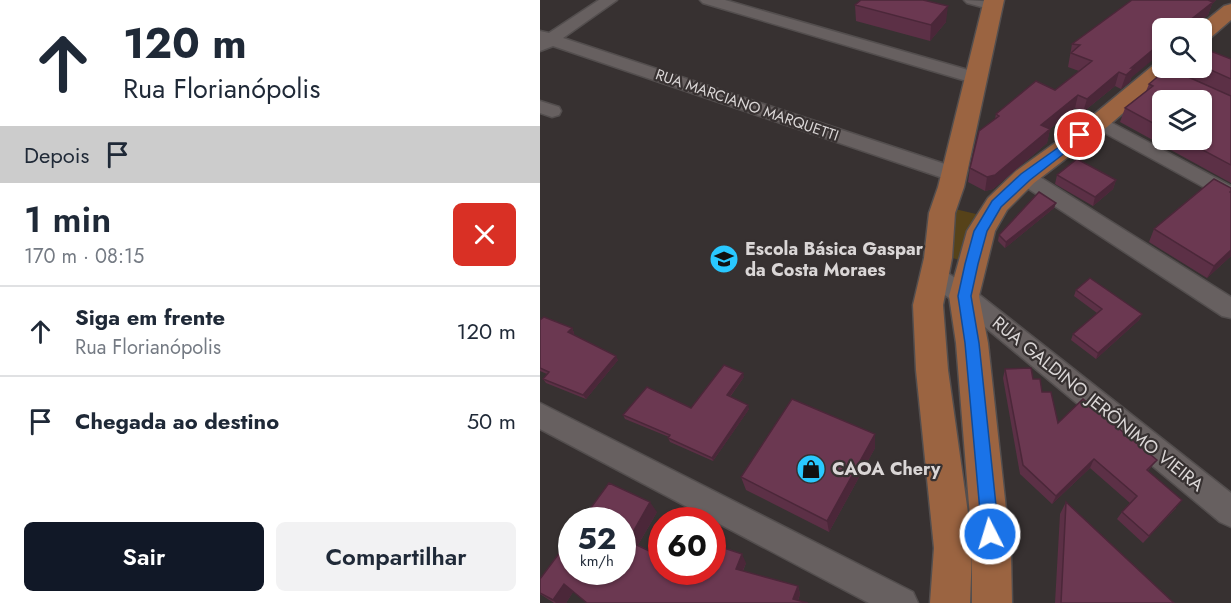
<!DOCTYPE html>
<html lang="pt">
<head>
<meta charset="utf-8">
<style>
  :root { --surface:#fff; --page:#f2f2f3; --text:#1f2937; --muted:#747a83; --line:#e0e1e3; --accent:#111827 }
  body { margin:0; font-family:Jost,sans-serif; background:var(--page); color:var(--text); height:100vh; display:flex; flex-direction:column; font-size:22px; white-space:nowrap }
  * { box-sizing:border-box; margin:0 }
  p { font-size:20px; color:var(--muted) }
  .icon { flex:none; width:33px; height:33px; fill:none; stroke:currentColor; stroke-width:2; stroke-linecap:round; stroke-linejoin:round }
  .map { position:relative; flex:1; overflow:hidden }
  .details { display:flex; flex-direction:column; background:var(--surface); width:540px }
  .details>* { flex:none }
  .banner { background:#fff; color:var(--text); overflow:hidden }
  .fabs { position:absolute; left:612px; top:18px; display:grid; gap:12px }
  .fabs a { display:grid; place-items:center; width:60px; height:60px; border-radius:9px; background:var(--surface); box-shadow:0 2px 4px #0004; font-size:30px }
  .speed { position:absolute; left:18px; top:507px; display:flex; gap:12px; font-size:30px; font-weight:700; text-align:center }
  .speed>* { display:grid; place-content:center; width:78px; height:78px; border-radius:50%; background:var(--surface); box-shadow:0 2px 4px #0004; line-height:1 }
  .speed small { font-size:15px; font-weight:400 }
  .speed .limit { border:9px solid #d22; background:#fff; color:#111 }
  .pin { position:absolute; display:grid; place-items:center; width:51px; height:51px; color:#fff; margin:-26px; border:3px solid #fff; border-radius:50%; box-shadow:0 2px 6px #0007 }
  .me { position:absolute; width:66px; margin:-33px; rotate:355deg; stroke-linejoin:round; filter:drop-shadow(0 0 4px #0008) }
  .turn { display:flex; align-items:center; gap:21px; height:126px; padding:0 24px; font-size:27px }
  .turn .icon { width:78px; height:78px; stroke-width:2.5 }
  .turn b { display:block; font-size:42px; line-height:51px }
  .then { display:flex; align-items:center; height:57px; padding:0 24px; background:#0003; gap:12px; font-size:22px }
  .round { display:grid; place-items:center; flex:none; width:63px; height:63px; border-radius:9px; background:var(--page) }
  .head { display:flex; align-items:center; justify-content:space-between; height:102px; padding:0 24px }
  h1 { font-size:36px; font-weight:600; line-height:45px }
  .primary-button { display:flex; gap:12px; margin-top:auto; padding:12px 24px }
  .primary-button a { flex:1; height:69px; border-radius:9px; background:var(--accent); color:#fff; font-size:24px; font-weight:600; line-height:69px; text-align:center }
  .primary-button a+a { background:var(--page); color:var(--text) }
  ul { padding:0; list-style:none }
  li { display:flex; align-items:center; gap:18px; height:90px; padding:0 24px; border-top:2px solid var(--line) }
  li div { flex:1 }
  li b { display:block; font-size:22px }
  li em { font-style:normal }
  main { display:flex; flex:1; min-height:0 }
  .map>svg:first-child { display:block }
  .green { fill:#564219 }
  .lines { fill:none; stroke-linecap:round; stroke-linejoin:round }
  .minor-casing { stroke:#534e4e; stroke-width:3 }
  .major-casing { stroke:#534e4e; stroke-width:3 }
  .minor { fill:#676060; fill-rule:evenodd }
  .major { fill:#9b6441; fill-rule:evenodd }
  .wall { fill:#5c3046; fill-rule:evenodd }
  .shaded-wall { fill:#4b2739 }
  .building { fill:#6b3851; stroke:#4b2739; stroke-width:1.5 }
  .route { fill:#1a73e8; stroke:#114b97; stroke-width:1.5 }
  .labels { text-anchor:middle; stroke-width:4.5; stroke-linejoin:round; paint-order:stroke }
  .far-street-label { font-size:15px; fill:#dad6d6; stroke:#373131 }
  .poi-label { font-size:18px; font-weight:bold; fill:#dad6d6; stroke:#373131; text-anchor:start }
  .street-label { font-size:18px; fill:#dad6d6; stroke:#373131 }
</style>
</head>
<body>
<main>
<section class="details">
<div class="banner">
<div class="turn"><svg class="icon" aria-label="ahead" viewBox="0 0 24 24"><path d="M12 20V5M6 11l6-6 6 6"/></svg><div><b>120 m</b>Rua Florianópolis</div></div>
<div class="then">Depois<svg class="icon" aria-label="arrive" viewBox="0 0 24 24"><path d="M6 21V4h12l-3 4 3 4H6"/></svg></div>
</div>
<div class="head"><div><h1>1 min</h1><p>170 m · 08:15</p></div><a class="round" style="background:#d93025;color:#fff"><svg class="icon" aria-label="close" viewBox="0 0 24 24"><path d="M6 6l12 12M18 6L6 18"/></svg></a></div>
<ul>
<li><svg class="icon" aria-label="ahead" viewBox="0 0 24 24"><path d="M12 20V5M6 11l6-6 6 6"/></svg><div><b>Siga em frente</b><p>Rua Florianópolis</p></div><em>120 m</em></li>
<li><svg class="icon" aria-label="arrive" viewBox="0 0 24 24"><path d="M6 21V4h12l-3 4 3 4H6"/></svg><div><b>Chegada ao destino</b></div><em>50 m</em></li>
</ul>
<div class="primary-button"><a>Sair</a><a>Compartilhar</a></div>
</section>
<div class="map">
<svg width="691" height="603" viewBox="0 0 691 603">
  <rect width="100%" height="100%" fill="#373131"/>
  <path class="green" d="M 415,209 L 436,214 L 419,260 L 413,258 Z"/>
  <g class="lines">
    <g class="minor-casing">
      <path id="minor" d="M 59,0 L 77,0 L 23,38 L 420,169 L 423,174 L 420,179 L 413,181 L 406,179 L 13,46 L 0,51 L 0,31 L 9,33 Z
        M 160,0 L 185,0 L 442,74 L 445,78 L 442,82 L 430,82 L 163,3 Z
        M 424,0 L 459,2 L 461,5 L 453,10 L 427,3 Z
        M 0,101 L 19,107 L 21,111 L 19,115 L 12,117 L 0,113 Z
        M 559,116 L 691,186 L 691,202 L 552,126 L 550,122 L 552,118 Z
        M 485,170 L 492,172 L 691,297 L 691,318 L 682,316 L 478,182 L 475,177 L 478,172 Z
        M 395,267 L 403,270 L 432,289 L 691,493 L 691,527 L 680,522 L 416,303 L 387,282 L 383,276 L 387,270 Z
        M 0,403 L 373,592 L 378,603 L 329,603 L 0,429 Z"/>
    </g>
    <g class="major-casing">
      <path id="major" d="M 444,0 L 464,0 L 424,187 L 415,213 L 412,258 L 403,305 L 408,370 L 432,542 L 416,343 L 409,296 L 427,231 L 448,198 L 476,171 L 551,117 L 616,63 L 622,62 L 622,68 L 635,68 L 567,127 L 494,183 L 467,210 L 455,231 L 439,296 L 448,343 L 471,555 L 472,603 L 432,603 L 432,551 L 430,603 L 390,603 L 394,548 L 376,370 L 373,305 L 384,258 L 389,213 L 398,187 Z
        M 691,4 L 691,20 L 669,39 L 662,41 L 662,28 L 657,28 L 684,6 Z"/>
    </g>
    <use href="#minor" class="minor"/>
    <use href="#major" class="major"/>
  </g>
  <path class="wall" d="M 592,0 L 676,0 L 672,4 L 668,15 L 651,28 L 622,28 L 591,78 L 590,82 L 581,89 L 575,86 L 543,112 L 535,108 L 510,129 L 507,143 L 453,189 L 445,191 L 428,182 L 430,168 L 455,119 L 456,114 L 515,90 L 539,71 L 528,67 L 532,44 Z
    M 315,5 L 406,22 L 390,41 L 316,21 Z
    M 662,55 L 691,59 L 691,96 L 647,76 L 650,68 L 662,68 Z
    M 609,84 L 691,96 L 691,183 L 580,122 L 585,108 L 606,91 ZM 622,100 L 662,140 L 622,140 Z
    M 517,175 L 576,180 L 573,189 L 553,206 L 515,184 Z
    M 691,188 L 691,256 L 667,278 L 609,242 L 614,229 Z
    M 516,203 L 514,208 L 465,248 L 458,241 L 459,235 Z
    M 536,290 L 602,314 L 599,320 L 556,359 L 531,340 L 533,334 L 557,313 L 534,296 Z
    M 0,320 L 32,328 L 34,333 L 33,335 L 78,360 L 46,399 L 6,383 L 3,379 L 7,374 L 0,371 Z
    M 465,369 L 493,379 L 502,392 L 518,423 L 617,460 L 608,471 L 636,508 L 603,543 L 577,519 L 582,512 L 590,503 L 550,468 L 512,504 L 480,474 L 463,378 Z
    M 204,377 L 190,397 L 209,409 L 173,461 L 130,442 L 128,438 L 129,437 L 85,419 L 83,415 L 151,408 Z
    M 335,448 L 289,532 L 206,490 L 201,477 Z
    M 526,502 L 634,603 L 515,603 L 520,514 Z
    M 117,512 L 98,545 L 154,573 L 206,563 L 203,571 L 258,586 L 260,594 L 258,601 L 33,592 L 26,603 L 14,603 L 0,594 L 0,579 Z"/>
  <path class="shaded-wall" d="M 666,0 L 676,0 L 672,4 L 668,15 L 651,28 L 640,28 Z
    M 408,6 L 406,22 L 390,41 L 391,25 Z
    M 622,42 L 622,52 L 591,78 L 590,82 L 581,89 L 586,75 L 591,68 Z
    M 579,72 L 575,86 L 543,112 L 547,99 Z
    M 538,95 L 535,108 L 498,139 L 501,125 Z
    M 510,129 L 507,143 L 453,189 L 445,191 L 447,177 Z
    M 576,180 L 573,189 L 553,206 L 555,197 Z
    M 516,203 L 514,208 L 465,248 L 466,242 Z
    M 691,250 L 691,256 L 667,278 L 674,266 Z
    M 602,314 L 599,320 L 556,359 L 558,353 Z
    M 32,328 L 34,333 L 31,337 L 28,332 Z
    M 76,356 L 78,360 L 46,399 L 43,395 Z
    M 203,373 L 204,377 L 188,399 L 187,395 Z
    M 208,405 L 209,409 L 173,461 L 172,458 Z
    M 335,434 L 335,448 L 289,532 L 287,521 Z
    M 554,459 L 550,468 L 512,504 L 516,496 Z
    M 110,502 L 117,512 L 95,550 L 88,541 Z
    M 202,554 L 206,563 L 200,577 L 196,569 Z
    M 24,584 L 33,592 L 26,603 L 16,603 L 13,600 Z
    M 258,586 L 260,594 L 257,603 L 253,599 Z"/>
  <path class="building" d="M 321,0 L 383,0 L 408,6 L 391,25 L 315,5 Z
    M 592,0 L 668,0 L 673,2 L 640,28 L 622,28 L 622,42 L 591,68 L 594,68 L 586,75 L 579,72 L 547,99 L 538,95 L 501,125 L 510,129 L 455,175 L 447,177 L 430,168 L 439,131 L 459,116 L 456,114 L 496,81 L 515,90 L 552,61 L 531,53 L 540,45 L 532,44 Z
    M 668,50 L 691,59 L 691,79 L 662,66 L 662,55 Z
    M 628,68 L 691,96 L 691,165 L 644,140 L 662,140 L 662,100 L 622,100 L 622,128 L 585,108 L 613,86 L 609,84 Z
    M 537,159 L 576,180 L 555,197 L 517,175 Z
    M 674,179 L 691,188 L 691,191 L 690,192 L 691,193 L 691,250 L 674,266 L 614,229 Z
    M 499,192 L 516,203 L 466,242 L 459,235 Z
    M 550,278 L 602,314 L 558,353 L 533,334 L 562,309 L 536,290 Z
    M 4,317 L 32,328 L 28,332 L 76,356 L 43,395 L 3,379 L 9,372 L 0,368 L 0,320 Z
    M 184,365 L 203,373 L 187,395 L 208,405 L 172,458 L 128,438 L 130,435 L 83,415 L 107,387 L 151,408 Z
    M 491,368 L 493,379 L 500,379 L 502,392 L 511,392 L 518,423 L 543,399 L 617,460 L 607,470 L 642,500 L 609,536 L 582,512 L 597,496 L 554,459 L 516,496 L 483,465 L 465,369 Z
    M 252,399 L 335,434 L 287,521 L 201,477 Z
    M 69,483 L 110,502 L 88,541 L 122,557 L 122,572 L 152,572 L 154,573 L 155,572 L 172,572 L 172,544 L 202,554 L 196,569 L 258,586 L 253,599 L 268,603 L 47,603 L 24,584 L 13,600 L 0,593 L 0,579 L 32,536 L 32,572 L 82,572 L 82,520 L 42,520 Z
    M 526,502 L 634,603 L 521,603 Z"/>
  <path class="route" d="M 540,132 L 544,133 L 544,138 L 490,180 L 461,207 L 447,231 L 438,264 L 431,296 L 439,343 L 459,534 L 456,540 L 450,542 L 444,540 L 442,534 L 425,343 L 418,296 L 425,264 L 434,231 L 452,201 L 481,174 Z"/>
  <defs>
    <g id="school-disc" transform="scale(1.5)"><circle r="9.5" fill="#29c8ff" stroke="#373131"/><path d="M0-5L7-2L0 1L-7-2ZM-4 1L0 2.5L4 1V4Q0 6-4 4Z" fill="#111"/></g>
    <g id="shop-disc" transform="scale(1.5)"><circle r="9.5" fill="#29c8ff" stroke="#373131"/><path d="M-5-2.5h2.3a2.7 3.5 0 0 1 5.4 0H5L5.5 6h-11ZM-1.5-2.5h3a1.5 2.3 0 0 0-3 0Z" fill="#111"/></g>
  </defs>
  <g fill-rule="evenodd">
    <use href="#school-disc" x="184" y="259"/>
    <use href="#shop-disc" x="271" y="469"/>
  </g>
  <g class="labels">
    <g class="far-street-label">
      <text transform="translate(207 105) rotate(19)" y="5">RUA MARCIANO MARQUETTI</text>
    </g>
    <g class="poi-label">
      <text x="205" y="255">Escola Básica Gaspar<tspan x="205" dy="21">da Costa Moraes</tspan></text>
      <text x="292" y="475">CAOA Chery</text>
    </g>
    <g class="street-label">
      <text transform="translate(558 404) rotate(39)" y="6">RUA GALDINO JERÔNIMO VIEIRA</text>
    </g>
  </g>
</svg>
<div class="fabs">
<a><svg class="icon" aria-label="search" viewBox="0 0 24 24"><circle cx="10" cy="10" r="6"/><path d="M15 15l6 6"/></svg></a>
<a><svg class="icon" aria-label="layers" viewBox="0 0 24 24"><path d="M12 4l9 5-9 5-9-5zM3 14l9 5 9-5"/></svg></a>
</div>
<div class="speed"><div>52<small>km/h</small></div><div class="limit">60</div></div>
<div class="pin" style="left:540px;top:135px;background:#d93025"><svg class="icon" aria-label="arrive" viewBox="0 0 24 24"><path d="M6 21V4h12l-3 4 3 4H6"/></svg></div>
<svg class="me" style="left:450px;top:534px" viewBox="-20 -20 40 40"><circle r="17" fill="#1a73e8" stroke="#fff" stroke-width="3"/><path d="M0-11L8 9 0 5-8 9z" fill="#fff"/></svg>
</div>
</main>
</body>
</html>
